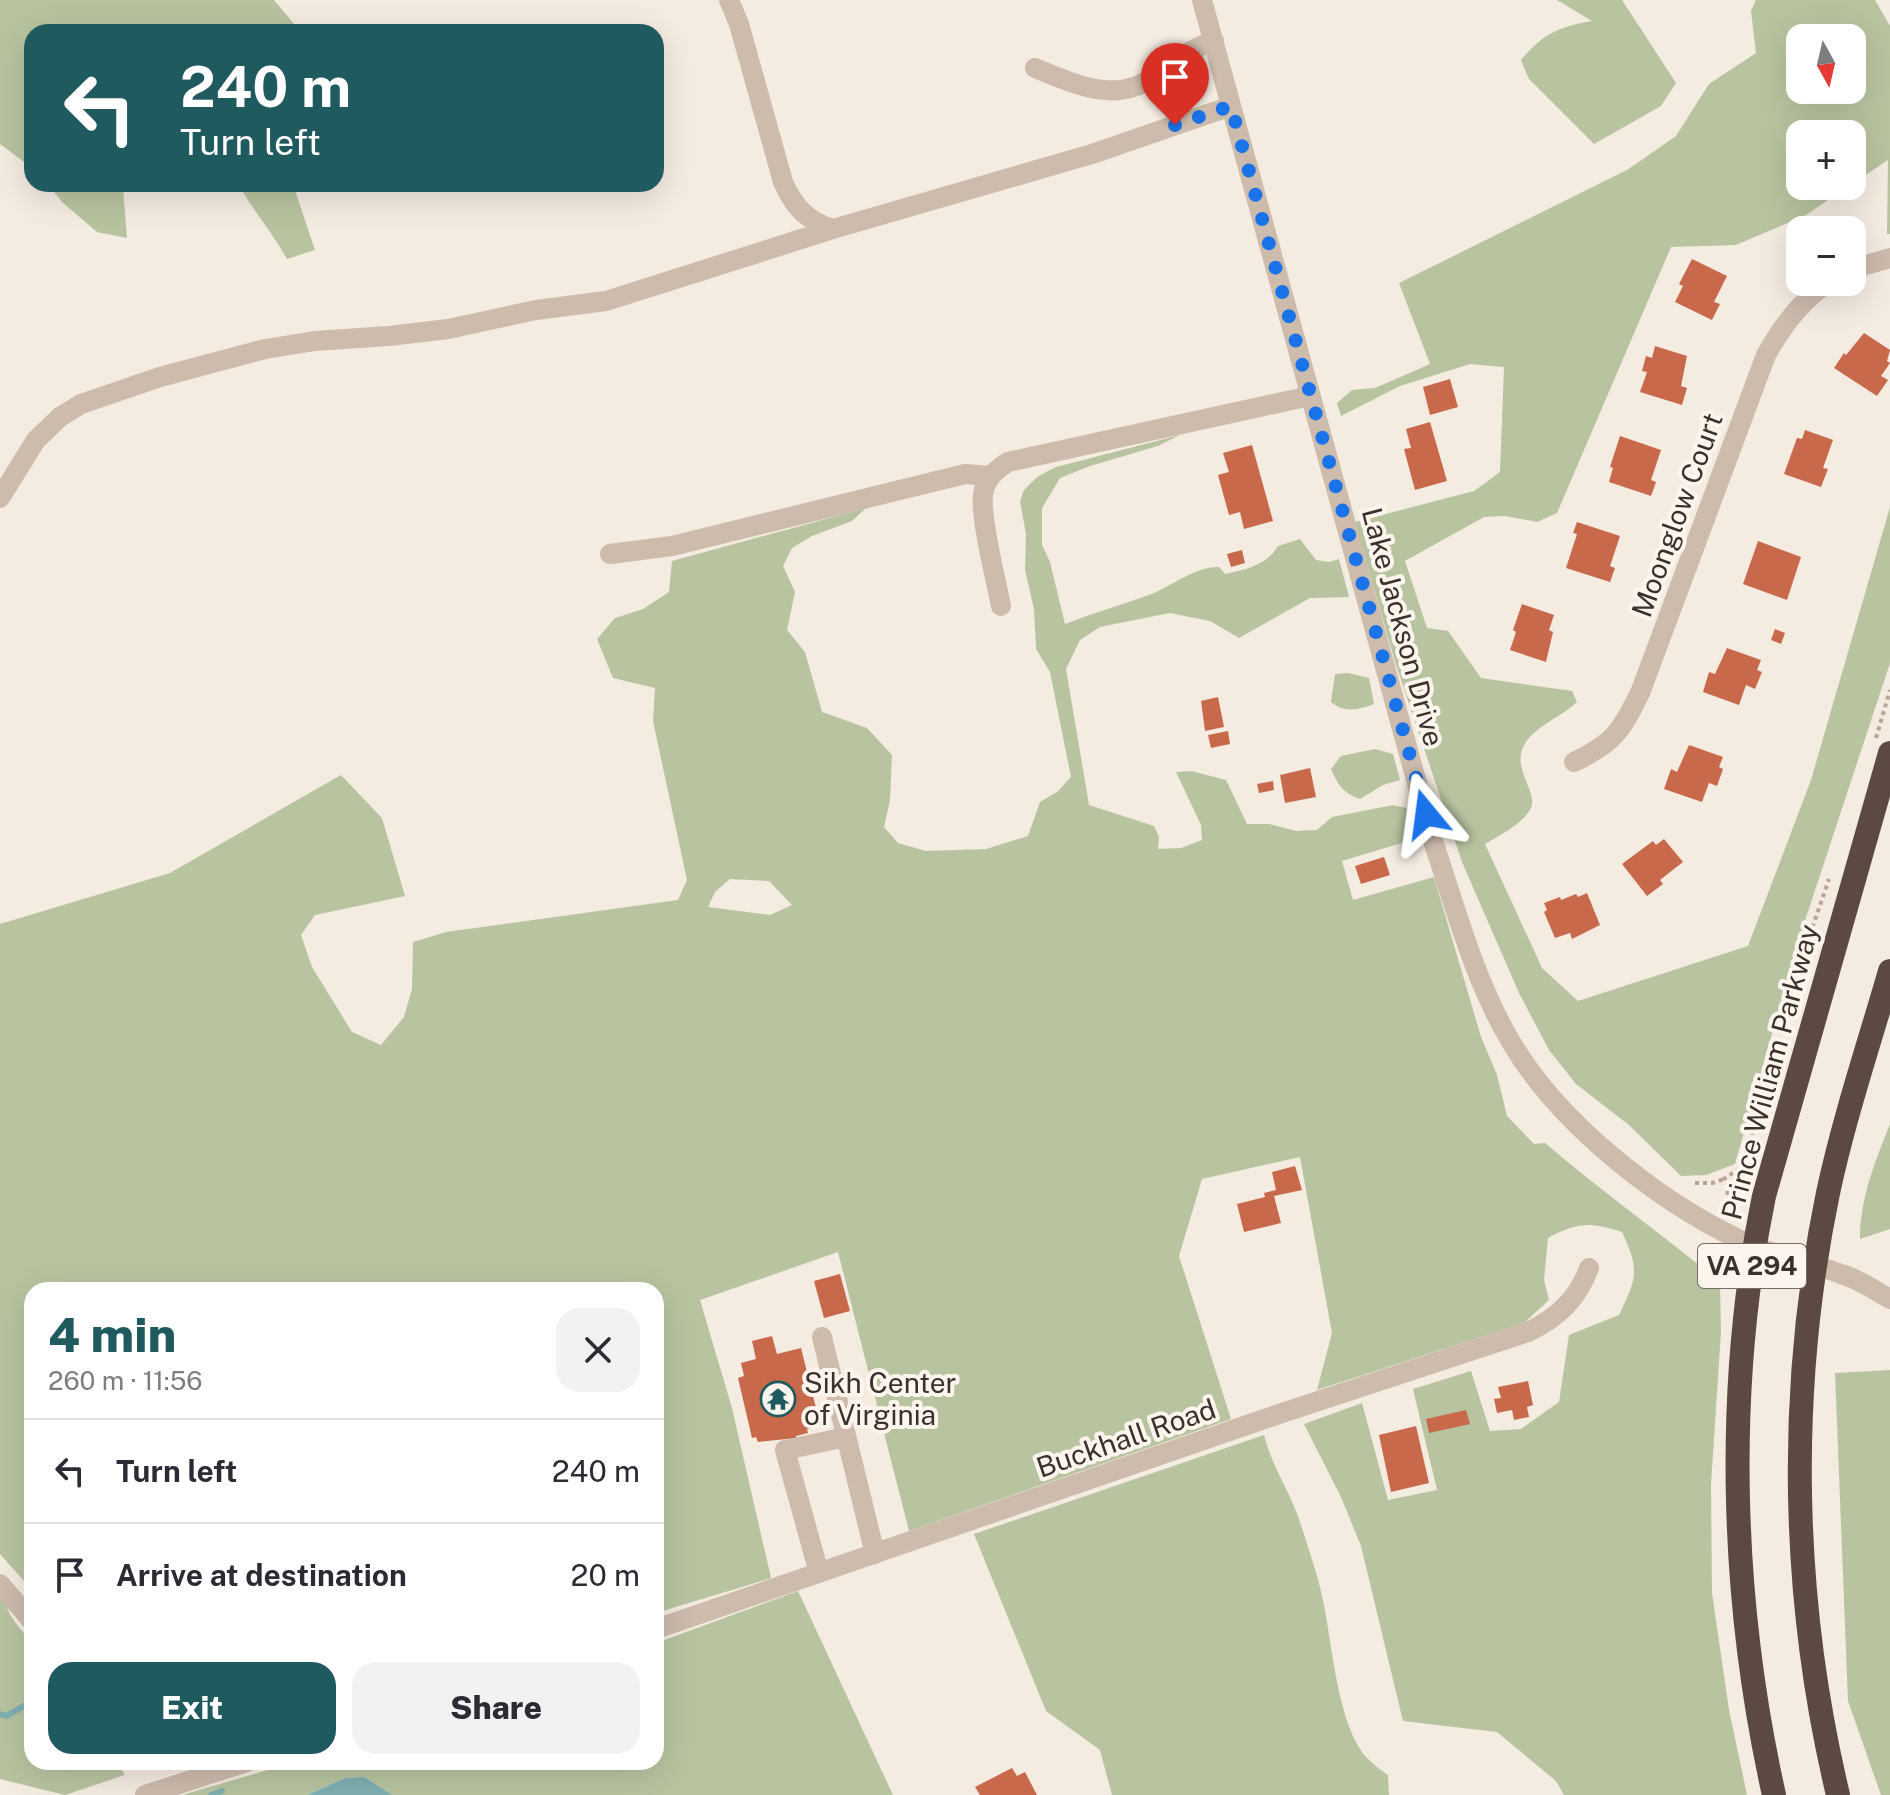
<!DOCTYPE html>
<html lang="en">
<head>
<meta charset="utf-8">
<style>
  :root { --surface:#fff; --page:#f2f2f3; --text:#2b2b33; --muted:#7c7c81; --line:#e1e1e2; --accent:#1f5a5e }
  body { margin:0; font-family:"Public Sans",sans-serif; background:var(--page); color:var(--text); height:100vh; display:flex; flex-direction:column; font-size:30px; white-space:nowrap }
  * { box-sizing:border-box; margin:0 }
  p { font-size:26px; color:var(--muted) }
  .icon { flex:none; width:44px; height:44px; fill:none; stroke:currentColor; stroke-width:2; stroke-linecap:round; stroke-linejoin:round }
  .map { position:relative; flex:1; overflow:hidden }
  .side { position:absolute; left:24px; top:1282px; width:640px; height:488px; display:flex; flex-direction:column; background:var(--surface); border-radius:24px; box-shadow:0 8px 32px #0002 }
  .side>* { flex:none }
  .banner { position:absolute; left:24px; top:24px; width:640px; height:168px; border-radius:24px; box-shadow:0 8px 32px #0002; background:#1f5a5e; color:#fff; overflow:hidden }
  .needle { width:52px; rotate:172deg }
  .controls { position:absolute; left:1786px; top:24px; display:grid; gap:16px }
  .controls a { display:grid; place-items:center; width:80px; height:80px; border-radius:16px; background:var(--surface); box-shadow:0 8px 32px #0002; font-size:40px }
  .pin { position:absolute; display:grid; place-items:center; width:68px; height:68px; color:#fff; margin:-82px -34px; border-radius:50% 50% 50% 0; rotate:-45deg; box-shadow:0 0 8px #0007 }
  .pin .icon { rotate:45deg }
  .me { position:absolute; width:88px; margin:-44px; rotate:344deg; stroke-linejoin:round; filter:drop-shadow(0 0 6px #0008) }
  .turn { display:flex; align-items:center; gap:28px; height:168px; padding:0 24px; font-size:36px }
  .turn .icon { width:104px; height:104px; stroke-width:2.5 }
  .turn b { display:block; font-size:56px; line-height:68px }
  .round { display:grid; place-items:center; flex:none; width:84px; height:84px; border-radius:24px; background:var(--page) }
  .head { display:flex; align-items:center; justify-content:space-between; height:136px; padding:0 24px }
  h1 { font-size:48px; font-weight:800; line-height:60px; color:var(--accent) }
  .action { display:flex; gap:16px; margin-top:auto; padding:16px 24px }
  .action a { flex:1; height:92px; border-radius:24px; background:var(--accent); color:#fff; font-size:32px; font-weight:800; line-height:92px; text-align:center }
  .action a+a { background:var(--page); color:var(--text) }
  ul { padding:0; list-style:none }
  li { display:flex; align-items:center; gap:24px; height:104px; padding:0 24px; border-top:2px solid var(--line) }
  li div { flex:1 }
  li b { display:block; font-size:30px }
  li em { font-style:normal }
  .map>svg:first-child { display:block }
  .green { fill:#b8c4a0; fill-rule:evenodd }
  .water { fill:#7fb0b2 }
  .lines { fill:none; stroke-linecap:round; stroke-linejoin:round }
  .stream { stroke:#7fb0b2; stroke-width:6 }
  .building { fill:#c8694b }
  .path { stroke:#b9a596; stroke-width:4; stroke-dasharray:4 4; stroke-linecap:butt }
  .minor { stroke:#cdbbac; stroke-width:20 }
  .highway { stroke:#5c4a42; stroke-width:24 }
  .route { stroke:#1a73e8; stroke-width:14; stroke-dasharray:0 25.2 }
  .labels { text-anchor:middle; stroke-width:8; stroke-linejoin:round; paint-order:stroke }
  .shield { fill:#fbf5ee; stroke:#756b66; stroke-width:2 }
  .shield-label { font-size:26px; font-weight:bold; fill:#3b302b }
  .street-label { font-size:28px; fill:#3b302b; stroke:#fbf5ee }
  .poi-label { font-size:28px; fill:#3b302b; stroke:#fbf5ee; text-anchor:start }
</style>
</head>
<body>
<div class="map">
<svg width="1890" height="1795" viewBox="0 0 1890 1795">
  <rect width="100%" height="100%" fill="#f4ebe1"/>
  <path class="green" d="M 0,0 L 274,0 L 301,32 L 32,32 L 32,168 L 0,144 Z
    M 1557,0 L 1622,0 L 1676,83 L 1661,106 L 1594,144 L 1529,79 L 1521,60 C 1544,33 1558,27 1592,21 Z
    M 1756,0 L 1875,0 L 1890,26 L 1890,234 L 1887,234 L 1888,160 L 1852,184 L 1852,134 L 1800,134 L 1800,186 L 1849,186 L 1806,215 L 1736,245 L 1671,247 L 1557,513 L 1537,522 L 1505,516 L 1484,517 L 1405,561 L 1427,628 L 1448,631 L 1481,678 L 1572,691 L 1577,702 C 1561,717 1535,726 1524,745 C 1511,770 1540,793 1530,810 C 1521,825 1500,835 1485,844 L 1542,968 L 1578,1001 L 1748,946 L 1811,780 L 1890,507 L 1890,663 L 1799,939 L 1735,1164 L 1706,1175 L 1681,1176 L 1629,1125 L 1576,1084 L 1549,1050 L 1519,993 L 1462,862 L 1396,665 L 1355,522 L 1474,491 L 1500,472 L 1504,367 L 1470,364 L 1400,386 L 1341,416 L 1337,403 L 1352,390 L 1375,388 L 1430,364 L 1399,283 L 1627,170 L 1676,136 L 1709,84 L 1756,53 L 1751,11 ZM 1800,38 L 1852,38 L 1852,90 L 1800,90 Z
    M 48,184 L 126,184 L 123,188 L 127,238 L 97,232 L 62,202 Z
    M 238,184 L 293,184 L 315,250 L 287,259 C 272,232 253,210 238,184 Z
    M 1180,435 L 1158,446 L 1090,466 L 1060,478 L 1042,508 L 1042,545 L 1050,562 L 1065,624 C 1093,613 1121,605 1149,595 C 1173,586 1193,567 1219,567 L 1225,574 C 1247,569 1266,566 1278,546 L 1300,539 L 1316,560 L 1329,562 L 1339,559 L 1349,597 L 1310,598 L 1239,638 L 1210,621 L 1170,613 L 1100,627 L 1080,640 L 1066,669 L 1089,805 L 1154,826 L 1159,837 L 1158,849 L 1181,848 L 1202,840 L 1201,825 L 1176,772 L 1191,771 L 1226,780 L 1247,824 L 1269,824 L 1297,831 L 1317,830 L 1332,817 L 1393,805 L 1414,810 L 1421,837 L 1342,861 L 1353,900 L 1434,877 L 1481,1037 L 1497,1075 L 1507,1116 L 1534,1144 L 1545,1143 C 1602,1192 1662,1234 1720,1282 L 1721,1332 L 1711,1484 L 1712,1593 L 1729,1710 L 1747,1795 L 1564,1795 L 1556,1781 L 1497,1732 L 1403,1721 L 1361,1546 L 1341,1497 L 1304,1424 L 1362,1403 L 1388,1500 L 1437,1490 L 1413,1389 L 1471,1371 L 1490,1431 L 1521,1429 L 1559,1402 L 1569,1335 L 1619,1315 C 1637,1278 1640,1270 1622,1232 C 1589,1222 1579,1222 1548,1238 L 1544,1280 L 1549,1300 L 1524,1323 L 1317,1390 L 1332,1333 L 1300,1157 L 1202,1179 L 1179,1256 L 1231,1419 L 909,1531 L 838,1252 L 700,1300 L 732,1408 L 771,1578 L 656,1613 L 656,1290 L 32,1290 L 32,1590 L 0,1554 L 0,924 L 170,873 L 341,775 L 382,818 L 405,896 L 315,915 L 301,935 L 312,967 L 352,1032 L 381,1045 L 404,1017 L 412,989 L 413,942 L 446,932 L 678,900 L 687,880 L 653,721 L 655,688 L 613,678 L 597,639 L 615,618 L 643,609 L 669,592 L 672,561 L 866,508 L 852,521 L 812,536 L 792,548 L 783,566 L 795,592 L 787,630 L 805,652 L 822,712 L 867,728 L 892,755 L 890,800 L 884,827 L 898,843 L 926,851 L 986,849 L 1028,836 L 1040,802 L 1057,792 L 1071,777 L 1050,672 L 1036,649 L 1034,609 L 1025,570 L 1026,534 L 1020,501 L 1024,490 L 1037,477 L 1056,467 ZM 730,879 L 769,881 L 792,905 L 770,915 L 708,907 L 715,892 Z
    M 1348,673 L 1369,678 L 1374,704 C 1359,710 1344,713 1331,702 L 1335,674 Z
    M 1375,749 L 1393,754 L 1400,780 L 1383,785 L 1360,799 C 1343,793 1338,785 1331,769 L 1341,756 Z
    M 1890,1124 L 1890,1229 L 1860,1239 C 1860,1198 1875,1162 1890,1124 Z
    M 1890,1370 L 1890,1795 L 1881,1795 L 1848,1701 L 1835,1373 Z
    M 1264,1435 C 1272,1467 1291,1493 1301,1525 C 1308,1548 1317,1572 1322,1596 C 1332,1638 1337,1728 1368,1759 C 1374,1765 1381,1770 1388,1775 L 1389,1795 L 1112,1795 L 1100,1750 L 1046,1711 L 974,1534 Z
    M 0,1586 C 5,1608 14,1626 32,1640 L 32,1762 L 117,1762 L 125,1775 L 65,1795 L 0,1779 Z
    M 798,1591 L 893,1795 L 393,1795 L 364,1777 L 345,1778 L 307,1795 L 182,1795 L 295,1762 L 656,1762 L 656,1643 Z"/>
  <path class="water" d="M 364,1777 L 393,1795 L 307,1795 L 345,1778 Z"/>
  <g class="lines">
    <path class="stream" d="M 0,1714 L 6,1716 L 26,1705 L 32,1705
      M 203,1762 L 206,1764
      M 211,1795 L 222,1791"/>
  </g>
  <path class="building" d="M 1692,259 L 1727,276 L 1714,302 L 1720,304 L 1712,320 L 1675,302 L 1683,286 L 1679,284 Z
    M 1864,333 L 1890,350 L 1887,361 L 1890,363 L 1881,376 L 1888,380 L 1877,396 L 1834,368 L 1844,353 L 1846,355 Z
    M 1655,346 L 1687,356 L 1681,386 L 1687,388 L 1682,405 L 1640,392 L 1647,372 L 1642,371 L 1646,356 L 1652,358 Z
    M 1450,379 L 1458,407 L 1430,415 L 1423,387 Z
    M 1430,422 L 1447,481 L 1415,490 L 1404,449 L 1411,448 L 1406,429 Z
    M 1805,430 L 1833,440 L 1823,468 L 1828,469 L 1821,487 L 1784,474 L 1797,438 L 1802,439 Z
    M 1620,436 L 1661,450 L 1651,480 L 1656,482 L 1651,496 L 1609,482 L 1613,468 L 1610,467 Z
    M 1252,445 L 1273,521 L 1244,529 L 1240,512 L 1229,515 L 1218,475 L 1229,472 L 1223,453 Z
    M 1577,522 L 1620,536 L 1610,566 L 1615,568 L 1610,582 L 1566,568 L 1577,534 L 1573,533 Z
    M 1758,541 L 1801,557 L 1787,600 L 1743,584 Z
    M 1242,550 L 1245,563 L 1231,567 L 1227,554 Z
    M 1522,604 L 1554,615 L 1549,630 L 1553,632 L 1546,662 L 1510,650 L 1516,632 L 1513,630 Z
    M 1775,629 L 1785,633 L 1781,644 L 1771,640 Z
    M 1727,648 L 1761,660 L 1757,670 L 1762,672 L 1755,689 L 1746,685 L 1739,705 L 1703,692 L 1709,672 L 1715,674 Z
    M 1218,697 L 1224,727 L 1205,731 L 1201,701 Z
    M 1228,731 L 1230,744 L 1211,748 L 1208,735 Z
    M 1689,745 L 1723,757 L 1719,767 L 1723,769 L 1717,786 L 1709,783 L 1702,802 L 1664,789 L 1671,769 L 1677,772 Z
    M 1310,768 L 1316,797 L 1285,803 L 1280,775 Z
    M 1273,781 L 1274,790 L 1259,793 L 1257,784 Z
    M 1664,839 L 1683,862 L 1660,880 L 1663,884 L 1647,896 L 1622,864 L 1653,841 L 1656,845 Z
    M 1384,857 L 1390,875 L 1361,884 L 1355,866 Z
    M 1587,893 L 1600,925 L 1572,939 L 1570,933 L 1555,938 L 1544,912 L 1547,910 L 1544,903 L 1560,897 L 1561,900 L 1576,894 L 1578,897 Z
    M 1295,1166 L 1302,1190 L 1274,1196 L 1281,1223 L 1244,1232 L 1237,1204 L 1265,1197 L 1264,1193 L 1276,1190 L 1272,1172 Z
    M 840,1274 L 850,1311 L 824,1318 L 814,1281 Z
    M 772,1336 L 777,1354 L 801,1348 L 819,1420 L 815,1421 L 817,1427 L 807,1429 L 808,1433 L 796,1436 L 796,1438 L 758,1442 L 756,1437 L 752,1438 L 738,1378 L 744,1376 L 741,1363 L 756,1359 L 752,1341 Z
    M 1528,1381 L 1533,1405 L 1527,1407 L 1529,1417 L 1514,1420 L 1512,1410 L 1497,1413 L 1494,1399 L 1501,1398 L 1498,1387 Z
    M 1466,1410 L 1470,1424 L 1429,1433 L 1426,1419 Z
    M 1416,1426 L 1429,1483 L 1391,1492 L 1379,1435 Z
    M 1012,1768 L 1017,1776 L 1025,1772 L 1037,1795 L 980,1795 L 975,1787 Z"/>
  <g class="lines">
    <path class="path" d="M 1876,738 L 1890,690
      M 1695,1183 L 1712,1183 L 1724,1179
      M 1727,1211 L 1728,1186 L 1724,1179 L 1740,1168 L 1746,1154 L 1794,981 L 1829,879
      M 1725,1252 L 1724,1268 L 1721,1273 L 1728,1283
      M 1698,1261 L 1721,1273"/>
    <path class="minor" d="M 729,0 L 739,24 L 783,182 C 794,207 807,221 833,229 L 1092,154 L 1231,106
      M 1202,0 L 1432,838 C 1455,906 1474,980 1511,1042 C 1558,1122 1655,1199 1738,1239 C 1770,1255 1807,1261 1841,1274 C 1859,1279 1874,1290 1890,1299
      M 1035,68 C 1075,84 1116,105 1155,76 C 1175,61 1189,49 1214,41
      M 1852,269 L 1890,258
      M 0,498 L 36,440 L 60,417 L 81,404 L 160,377 L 265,349 L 315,341 L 389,336 L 448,329 L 536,310 L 606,301 L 833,229
      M 610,554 L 672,546 L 965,474 L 991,476
      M 1001,606 C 996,580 980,518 983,495 C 985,479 995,470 1008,462 L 1310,396
      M 1574,762 C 1614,743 1621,731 1640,693 L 1766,355 C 1782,326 1801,300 1829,282
      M 822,1337 L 875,1554
      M 819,1573 L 785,1450 L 846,1437
      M 0,1584 L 32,1621
      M 656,1629 L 1282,1413 L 1528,1332 C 1557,1318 1578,1299 1589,1268
      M 145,1795 L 247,1762"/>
    <path class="highway" d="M 1774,1795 C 1731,1602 1724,1390 1764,1196 L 1890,753
      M 1838,1795 C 1791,1598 1787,1391 1828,1193 C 1844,1118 1869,1044 1890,971"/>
  </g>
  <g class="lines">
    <path class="route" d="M 1175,125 L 1231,106 L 1426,814"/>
  </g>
  <defs>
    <g id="temple-ring" transform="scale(1.8)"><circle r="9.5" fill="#fbf5ee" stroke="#1f5a5e" stroke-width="1.5"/><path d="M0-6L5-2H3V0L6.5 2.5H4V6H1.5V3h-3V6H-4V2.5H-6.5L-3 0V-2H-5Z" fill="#1f5a5e"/></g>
  </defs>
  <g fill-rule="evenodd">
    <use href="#temple-ring" x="778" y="1399"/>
  </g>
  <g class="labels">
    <rect class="shield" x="1698" y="1244" width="108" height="44" rx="6"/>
    <g class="shield-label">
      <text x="1752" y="1275">VA 294</text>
    </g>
    <g class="street-label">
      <text transform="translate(1677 515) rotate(-70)" y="10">Moonglow Court</text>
      <text transform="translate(1403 627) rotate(75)" y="10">Lake Jackson Drive</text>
      <text transform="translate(1770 1072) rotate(-75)" y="10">Prince William Parkway</text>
      <text transform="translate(1126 1438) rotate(-19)" y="10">Buckhall Road</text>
    </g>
    <g class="poi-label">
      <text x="804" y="1393">Sikh Center<tspan x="804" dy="32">of Virginia</tspan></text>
    </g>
  </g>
</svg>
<div class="controls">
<a><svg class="needle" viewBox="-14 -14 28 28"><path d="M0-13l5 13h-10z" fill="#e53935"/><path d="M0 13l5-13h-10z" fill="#7c7c81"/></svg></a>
<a>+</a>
<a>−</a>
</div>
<div class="pin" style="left:1175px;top:125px;background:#d93025"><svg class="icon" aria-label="arrive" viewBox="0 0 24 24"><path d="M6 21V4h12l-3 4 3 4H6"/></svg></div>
<svg class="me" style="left:1426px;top:814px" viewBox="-20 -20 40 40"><path d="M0-17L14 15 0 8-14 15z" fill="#1a73e8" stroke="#fff" stroke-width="4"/></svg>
<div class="banner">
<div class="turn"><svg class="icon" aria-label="left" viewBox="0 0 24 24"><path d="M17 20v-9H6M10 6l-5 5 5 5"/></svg><div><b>240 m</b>Turn left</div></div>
</div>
<section class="side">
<div class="head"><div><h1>4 min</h1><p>260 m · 11:56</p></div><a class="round"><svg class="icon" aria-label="close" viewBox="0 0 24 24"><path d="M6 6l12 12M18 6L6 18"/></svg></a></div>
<ul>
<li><svg class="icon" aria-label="left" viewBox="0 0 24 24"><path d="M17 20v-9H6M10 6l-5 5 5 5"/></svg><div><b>Turn left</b></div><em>240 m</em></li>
<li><svg class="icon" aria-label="arrive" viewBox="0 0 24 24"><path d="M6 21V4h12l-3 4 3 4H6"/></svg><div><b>Arrive at destination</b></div><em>20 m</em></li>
</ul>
<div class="action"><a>Exit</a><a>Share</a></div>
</section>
</div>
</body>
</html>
